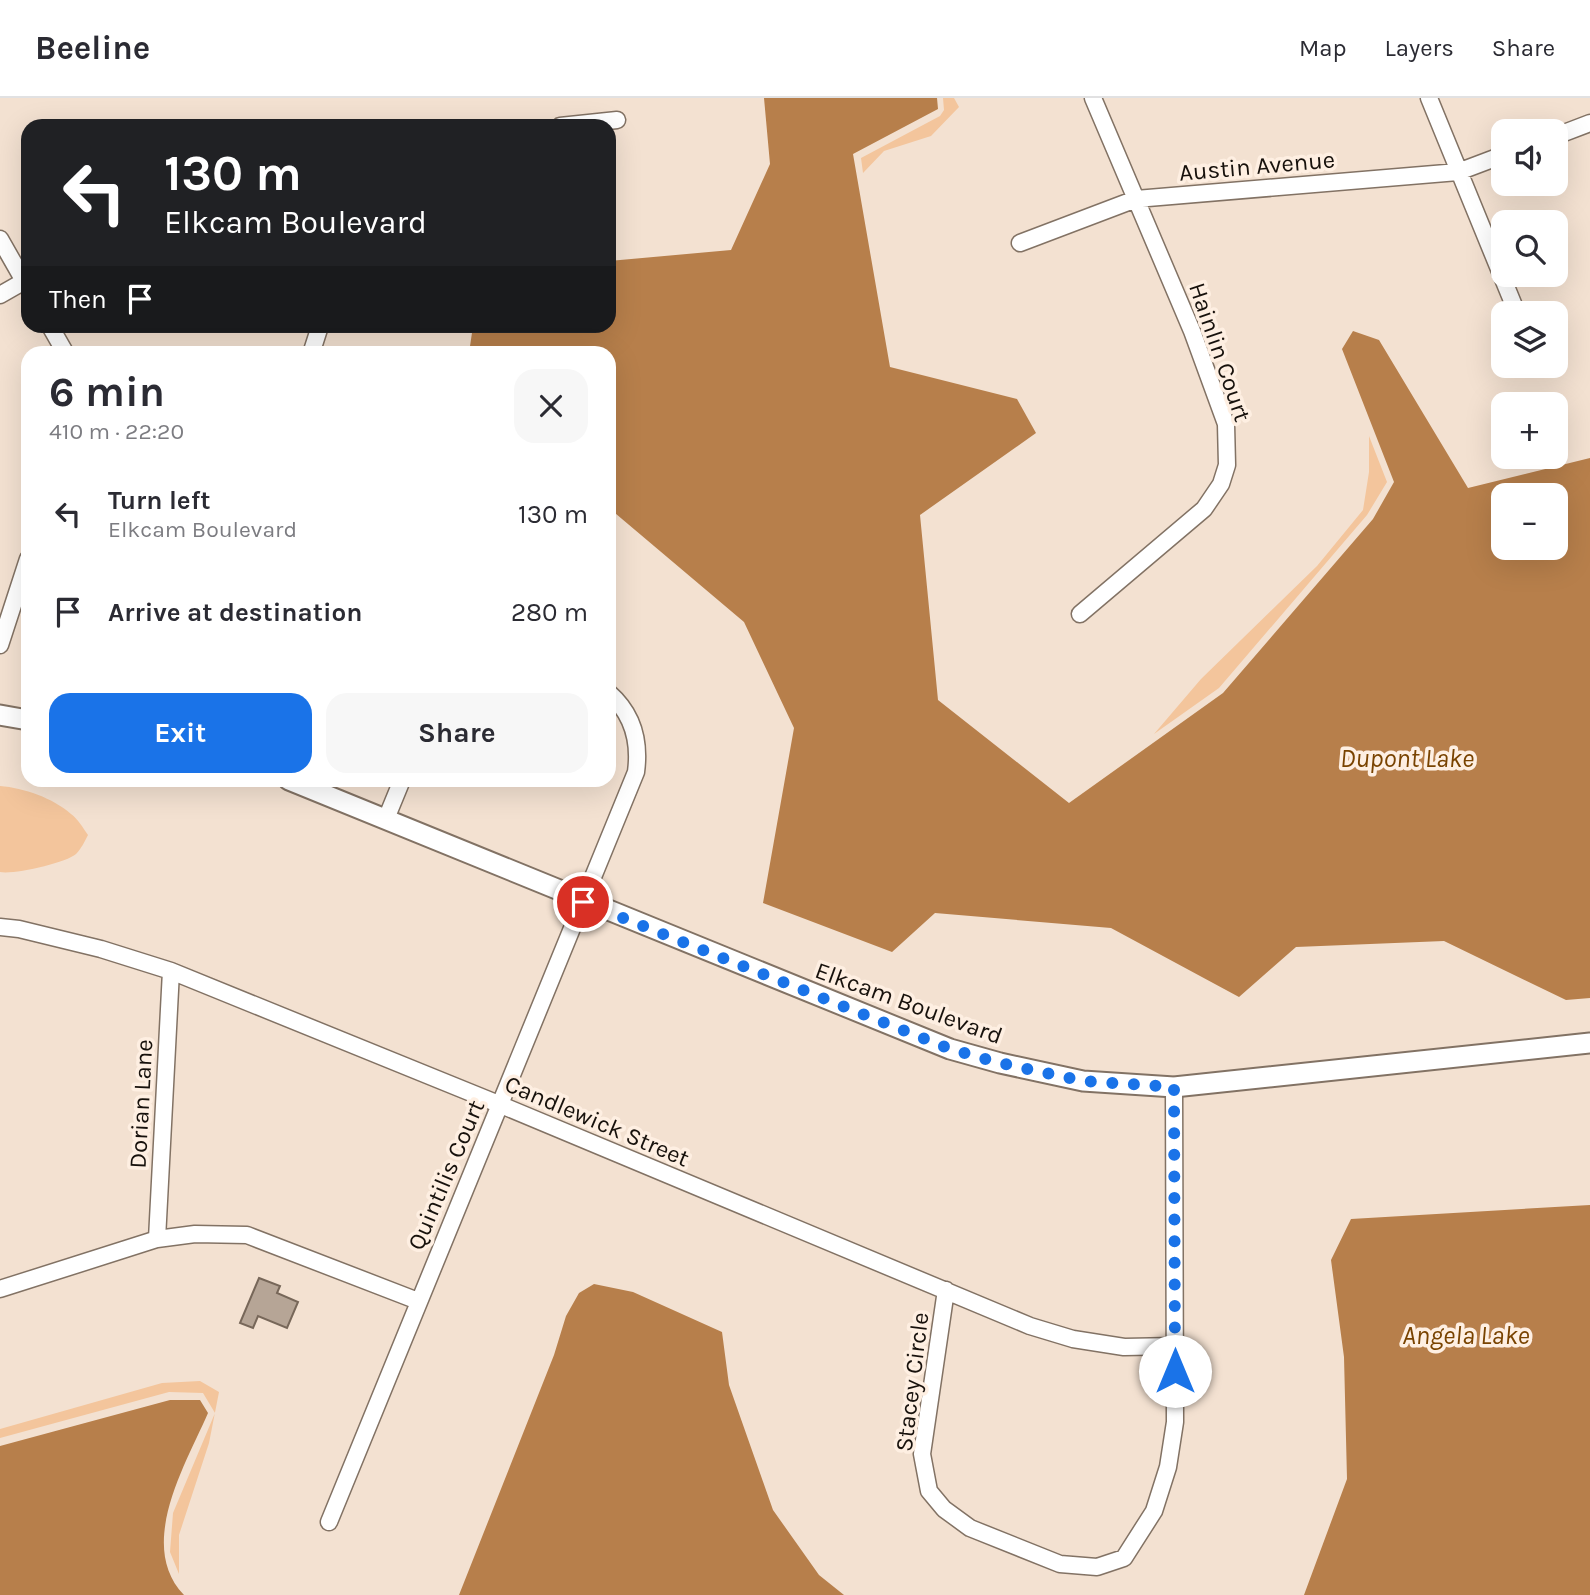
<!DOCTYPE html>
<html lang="en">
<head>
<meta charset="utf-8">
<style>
  :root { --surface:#fff; --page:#f7f7f7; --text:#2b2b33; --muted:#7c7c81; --line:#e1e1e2; --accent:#1a73e8 }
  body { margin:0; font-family:Karla,sans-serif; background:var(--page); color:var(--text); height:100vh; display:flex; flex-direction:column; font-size:26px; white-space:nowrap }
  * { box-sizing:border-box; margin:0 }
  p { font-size:23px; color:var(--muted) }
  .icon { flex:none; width:38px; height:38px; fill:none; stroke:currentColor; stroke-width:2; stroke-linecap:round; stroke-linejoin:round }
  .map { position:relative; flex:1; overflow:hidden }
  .drawer { position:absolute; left:21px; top:248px; width:595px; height:441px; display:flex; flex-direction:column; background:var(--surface); border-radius:21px; box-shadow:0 7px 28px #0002 }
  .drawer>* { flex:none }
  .hud { position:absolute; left:21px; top:21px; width:595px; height:214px; border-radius:21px; box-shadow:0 7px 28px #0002; background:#202124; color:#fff; overflow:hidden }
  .tools { position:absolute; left:1491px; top:21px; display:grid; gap:14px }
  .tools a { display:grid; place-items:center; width:77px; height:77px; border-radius:14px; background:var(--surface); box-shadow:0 7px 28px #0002; font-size:35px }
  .pin { position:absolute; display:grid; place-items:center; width:60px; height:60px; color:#fff; margin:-30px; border:4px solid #fff; border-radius:50%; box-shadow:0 2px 7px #0007 }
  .me { position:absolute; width:77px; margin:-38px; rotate:0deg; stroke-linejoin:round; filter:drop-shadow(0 0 5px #0008) }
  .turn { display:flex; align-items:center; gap:24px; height:147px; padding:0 28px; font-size:32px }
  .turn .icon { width:91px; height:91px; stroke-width:2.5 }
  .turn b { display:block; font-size:49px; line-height:60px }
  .then { display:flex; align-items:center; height:66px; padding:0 28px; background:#0003; gap:14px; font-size:26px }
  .round { display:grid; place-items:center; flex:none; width:74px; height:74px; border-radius:21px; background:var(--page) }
  .summary { display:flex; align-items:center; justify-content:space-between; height:119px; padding:0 28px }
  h1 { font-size:42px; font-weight:700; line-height:52px }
  .primary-button { display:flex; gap:14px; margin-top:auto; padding:14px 28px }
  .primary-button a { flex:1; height:80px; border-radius:21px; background:var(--accent); color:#fff; font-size:28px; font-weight:700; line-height:80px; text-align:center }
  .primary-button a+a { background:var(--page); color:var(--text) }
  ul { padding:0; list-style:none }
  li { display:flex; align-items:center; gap:21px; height:98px; padding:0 28px }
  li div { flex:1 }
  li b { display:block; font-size:26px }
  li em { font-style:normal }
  header { display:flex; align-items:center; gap:42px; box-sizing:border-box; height:98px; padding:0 35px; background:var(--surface); border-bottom:2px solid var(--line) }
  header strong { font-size:33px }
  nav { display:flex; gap:38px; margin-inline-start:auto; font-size:24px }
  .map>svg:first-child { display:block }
  .green { fill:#f3c59c }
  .water { fill:#b77f4b; fill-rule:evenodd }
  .building { fill:#b6a596; stroke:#776759; stroke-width:2 }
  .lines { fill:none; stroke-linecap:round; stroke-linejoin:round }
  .minor-casing { stroke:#827264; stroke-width:19 }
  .tertiary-casing { stroke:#827264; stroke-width:23 }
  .minor { stroke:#fff; stroke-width:16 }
  .tertiary { stroke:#fff; stroke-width:19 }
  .route { stroke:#1a73e8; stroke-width:12; stroke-dasharray:0 21.6 }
  .labels { text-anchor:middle; stroke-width:7; stroke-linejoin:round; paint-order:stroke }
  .street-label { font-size:24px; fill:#17110c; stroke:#feefe2 }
  .water-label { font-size:26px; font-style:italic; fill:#794300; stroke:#feefe2 }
</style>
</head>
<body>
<header>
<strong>Beeline</strong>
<nav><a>Map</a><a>Layers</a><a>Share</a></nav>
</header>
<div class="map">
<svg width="1590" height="1497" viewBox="0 0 1590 1497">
  <rect width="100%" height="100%" fill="#f3e1d1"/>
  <path class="green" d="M 943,0 L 954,0 L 959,9 L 931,38 L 884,53 L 863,75 L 861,60 L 940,18 L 944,12 Z
    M 1369,338 L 1387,384 L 1367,417 L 1219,590 L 1154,636 L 1201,581 L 1317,468 L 1363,412 L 1369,374 Z
    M 0,688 C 24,690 53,700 71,716 C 78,721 83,730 88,737 C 85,743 81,751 76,756 C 66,765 13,777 0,774 Z
    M 200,1283 L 219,1294 L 209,1345 L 179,1437 L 179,1476 L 170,1454 L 173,1415 L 215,1315 L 203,1295 L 169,1294 L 0,1340 L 0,1331 L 162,1285 Z"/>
  <path class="water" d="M 764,0 L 937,0 L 938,11 L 853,56 L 890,269 L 1017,301 L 1036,335 L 920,417 L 938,602 L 1069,705 L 1223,595 L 1373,421 L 1394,384 L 1342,251 L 1353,233 L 1379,242 L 1468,390 L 1590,360 L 1590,900 L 1566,902 L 1444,843 L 1296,849 L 1239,899 L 1111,830 L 935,815 L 892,854 L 763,805 L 794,630 L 744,524 L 609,410 L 609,256 L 469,255 L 473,228 L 609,228 L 609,163 L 731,152 L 770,66 ZM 1503,397 L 1556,397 L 1556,450 L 1503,450 Z
    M 1590,1107 L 1590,1497 L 1304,1497 L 1347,1381 L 1344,1259 L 1331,1162 L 1351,1121 Z
    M 594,1186 L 633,1194 L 722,1234 L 729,1287 L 773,1412 L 819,1477 L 844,1497 L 459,1497 L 554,1257 L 566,1218 L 579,1195 Z
    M 170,1302 L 200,1302 L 208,1315 C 186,1366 136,1447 184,1497 L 0,1497 L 0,1348 Z"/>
  <path class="building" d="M 259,1180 L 280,1188 L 277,1195 L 298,1204 L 287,1230 L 258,1218 L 253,1230 L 240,1225 Z"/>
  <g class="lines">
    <g class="minor-casing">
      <path id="minor" d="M 1429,0 L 1517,215
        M 560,28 L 617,22
        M 1556,38 L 1590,25
        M 0,141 L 28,190
        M 1020,145 L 1136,101 L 1458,74 L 1503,57
        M 0,197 L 28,181
        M 50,228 L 66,256
        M 311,256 L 320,228
        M 1080,516 L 1204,411 L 1221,386 L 1227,367 L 1226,326 L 1192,233 L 1093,0
        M 0,547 L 28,461
        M 386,721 L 402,682
        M 0,829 L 19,831 L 101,851 L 171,873 L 501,1007 L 1030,1228 L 1073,1241 L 1124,1249 L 1176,1248
        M 157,1141 L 171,873
        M 0,1191 L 157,1141 L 195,1136 L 247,1137 L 418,1203
        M 946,1192 L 922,1356 L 929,1393 L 944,1411 L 970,1430 L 1060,1466 L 1097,1469 L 1124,1460 L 1154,1413 L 1168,1369 L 1175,1324 L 1174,989
        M 329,1424 L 636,674 C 640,644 633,616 609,595"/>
    </g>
    <g class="tertiary-casing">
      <path id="tertiary" d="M 0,617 L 28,622
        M 289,682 L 950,951 L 1000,965 L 1083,983 L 1174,989 L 1590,945"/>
    </g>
    <use href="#minor" class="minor"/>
    <use href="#tertiary" class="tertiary"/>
  </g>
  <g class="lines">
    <path class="route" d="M 583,804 L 950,951 L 1000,965 L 1083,983 L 1174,989 L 1175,1273"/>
  </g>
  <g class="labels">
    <g class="street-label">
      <text transform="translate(1257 68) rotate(-5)" y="8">Austin Avenue</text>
      <text transform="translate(1220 254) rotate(71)" y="8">Hainlin Court</text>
      <text transform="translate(909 905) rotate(20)" y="8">Elkcam Boulevard</text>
      <text transform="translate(141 1006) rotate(-87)" y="8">Dorian Lane</text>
      <text transform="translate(597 1023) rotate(23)" y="8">Candlewick Street</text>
      <text transform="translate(446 1077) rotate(-67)" y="8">Quintilis Court</text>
      <text transform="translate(912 1284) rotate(-83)" y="8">Stacey Circle</text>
    </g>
    <g class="water-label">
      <text x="1407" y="669">Dupont Lake</text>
      <text x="1466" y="1246">Angela Lake</text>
    </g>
  </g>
</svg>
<div class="tools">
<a><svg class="icon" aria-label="sound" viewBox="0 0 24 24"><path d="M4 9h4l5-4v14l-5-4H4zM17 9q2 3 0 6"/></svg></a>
<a><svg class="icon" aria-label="search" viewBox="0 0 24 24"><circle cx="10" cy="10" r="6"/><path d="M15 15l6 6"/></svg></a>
<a><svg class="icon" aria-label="layers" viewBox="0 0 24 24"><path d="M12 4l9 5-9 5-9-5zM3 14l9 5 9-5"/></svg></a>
<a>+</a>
<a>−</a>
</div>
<div class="pin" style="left:583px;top:804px;background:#d93025"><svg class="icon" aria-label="arrive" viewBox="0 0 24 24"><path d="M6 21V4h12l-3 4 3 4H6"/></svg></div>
<svg class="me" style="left:1175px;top:1273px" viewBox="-20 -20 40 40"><circle r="19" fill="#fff"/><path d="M0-13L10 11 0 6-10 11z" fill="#1a73e8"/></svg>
<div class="hud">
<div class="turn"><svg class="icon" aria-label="left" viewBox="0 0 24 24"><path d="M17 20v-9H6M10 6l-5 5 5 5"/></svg><div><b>130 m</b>Elkcam Boulevard</div></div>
<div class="then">Then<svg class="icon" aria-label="arrive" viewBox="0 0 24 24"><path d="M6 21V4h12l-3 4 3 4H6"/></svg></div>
</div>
<section class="drawer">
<div class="summary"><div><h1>6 min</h1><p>410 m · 22:20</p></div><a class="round"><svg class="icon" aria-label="close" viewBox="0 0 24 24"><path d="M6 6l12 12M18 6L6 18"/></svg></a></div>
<ul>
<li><svg class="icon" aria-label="left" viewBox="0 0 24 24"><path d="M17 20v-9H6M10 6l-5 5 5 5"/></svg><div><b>Turn left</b><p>Elkcam Boulevard</p></div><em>130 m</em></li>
<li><svg class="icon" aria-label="arrive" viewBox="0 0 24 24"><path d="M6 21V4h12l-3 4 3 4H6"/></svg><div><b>Arrive at destination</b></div><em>280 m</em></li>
</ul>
<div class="primary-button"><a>Exit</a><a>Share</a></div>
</section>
</div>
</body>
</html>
